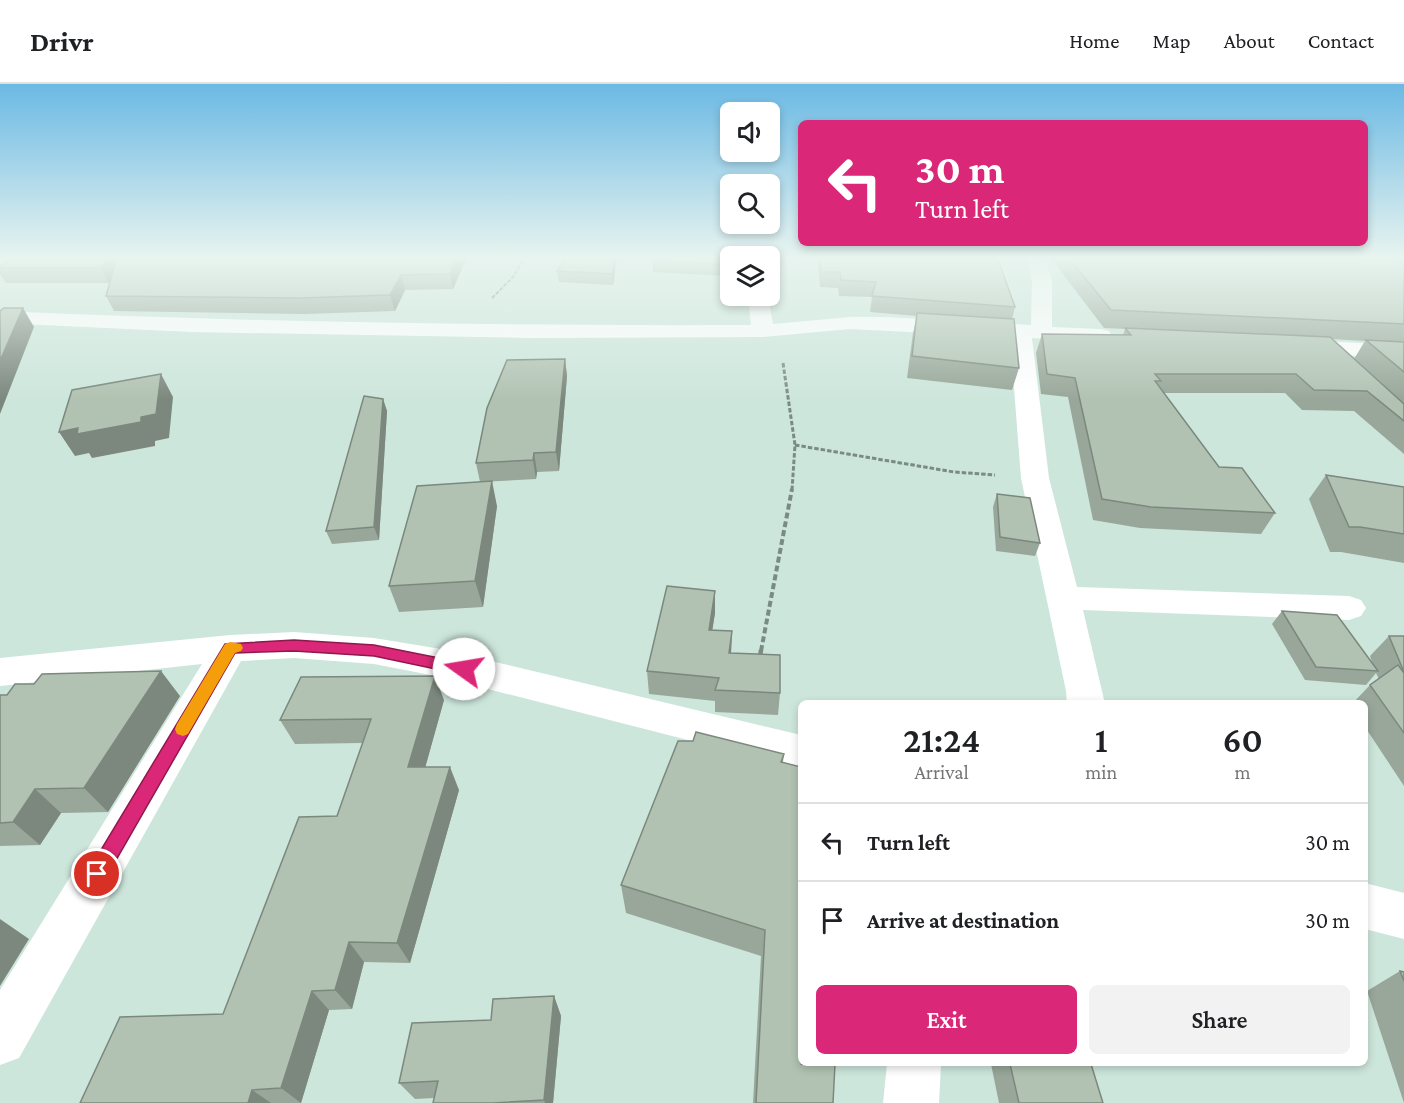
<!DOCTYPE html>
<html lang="en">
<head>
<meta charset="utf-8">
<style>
  :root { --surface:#fff; --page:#f2f2f2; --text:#202124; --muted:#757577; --line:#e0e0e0; --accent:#db2777 }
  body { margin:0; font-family:"Crimson Pro",serif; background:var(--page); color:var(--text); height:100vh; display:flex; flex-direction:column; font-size:22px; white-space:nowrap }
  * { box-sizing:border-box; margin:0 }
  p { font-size:20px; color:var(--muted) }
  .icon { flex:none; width:33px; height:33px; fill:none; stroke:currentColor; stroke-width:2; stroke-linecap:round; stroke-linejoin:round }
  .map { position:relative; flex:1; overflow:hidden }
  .details { position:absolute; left:798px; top:616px; width:570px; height:366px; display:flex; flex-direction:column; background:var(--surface); border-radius:9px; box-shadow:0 3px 9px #0003 }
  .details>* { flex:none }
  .banner { position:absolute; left:798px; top:36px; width:570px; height:126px; border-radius:9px; box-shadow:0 3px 9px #0003; background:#db2777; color:#fff; overflow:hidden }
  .buttons { position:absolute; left:720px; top:18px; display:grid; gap:12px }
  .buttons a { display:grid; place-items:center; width:60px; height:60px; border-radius:9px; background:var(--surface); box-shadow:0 3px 9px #0003; font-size:30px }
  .pin { position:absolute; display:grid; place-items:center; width:51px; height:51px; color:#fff; margin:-26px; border:3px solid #fff; border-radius:50%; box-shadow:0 2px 6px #0007 }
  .me { position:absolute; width:66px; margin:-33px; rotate:283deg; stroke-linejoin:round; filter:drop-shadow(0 0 4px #0008) }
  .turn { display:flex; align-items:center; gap:21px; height:126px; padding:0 18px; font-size:27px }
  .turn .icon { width:78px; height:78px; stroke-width:2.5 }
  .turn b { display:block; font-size:42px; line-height:51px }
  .eta { display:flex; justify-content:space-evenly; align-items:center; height:102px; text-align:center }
  .eta b { font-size:36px; font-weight:600; line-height:42px }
  .cta { display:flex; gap:12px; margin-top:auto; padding:12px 18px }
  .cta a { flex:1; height:69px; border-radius:9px; background:var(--accent); color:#fff; font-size:24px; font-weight:600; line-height:69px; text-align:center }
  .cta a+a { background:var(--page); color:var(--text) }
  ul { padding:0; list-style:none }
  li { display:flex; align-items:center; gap:18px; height:78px; padding:0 18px; border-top:2px solid var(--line) }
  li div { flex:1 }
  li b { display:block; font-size:22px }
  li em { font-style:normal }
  header { display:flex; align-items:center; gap:36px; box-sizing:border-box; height:84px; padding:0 30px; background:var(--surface); border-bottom:2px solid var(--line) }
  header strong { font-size:28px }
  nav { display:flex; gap:33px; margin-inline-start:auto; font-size:21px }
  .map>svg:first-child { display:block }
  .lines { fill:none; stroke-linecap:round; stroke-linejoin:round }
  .path-far3 { stroke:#7a8b84; stroke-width:2; stroke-dasharray:4 1.5; stroke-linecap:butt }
  .path-far2 { stroke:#7a8b84; stroke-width:3; stroke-dasharray:4.5 2; stroke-linecap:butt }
  .path-far1 { stroke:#7a8b84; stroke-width:4; stroke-dasharray:6 3; stroke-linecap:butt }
  .path { stroke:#7a8b84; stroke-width:4.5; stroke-dasharray:8 4; stroke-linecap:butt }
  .minor { fill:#fff; fill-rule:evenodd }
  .wall { fill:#98a799 }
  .shaded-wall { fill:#7c887d }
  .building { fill:#b1c2b2; stroke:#7c887d; stroke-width:1.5 }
  .route { fill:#db2777; stroke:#8e194d; stroke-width:1.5 }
  .slow { fill:#f59e0b }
</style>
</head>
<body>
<header>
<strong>Drivr</strong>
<nav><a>Home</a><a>Map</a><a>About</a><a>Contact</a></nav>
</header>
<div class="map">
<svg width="1404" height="1019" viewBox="0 0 1404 1019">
  <rect width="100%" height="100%" fill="#cde6dc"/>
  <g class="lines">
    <path class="path-far3" d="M 492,214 L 513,193 L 525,173"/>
    <path class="path-far2" d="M 783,279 L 795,361 L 792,406
      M 795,361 L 954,388 L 995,391"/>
    <path class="path-far1" d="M 761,567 L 792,405"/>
    <path class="path" d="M 760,573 L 761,566"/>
    <path class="minor" d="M 1027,173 L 1045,173 L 1052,197 L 1052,243 L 1101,245 L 1109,247 L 1112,252 L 1109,257 L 1101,259 L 1032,254 L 1049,394 L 1077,503 L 1349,512 L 1361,516 L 1366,524 L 1361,532 L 1349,536 L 1083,526 L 1105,620 L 1067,620 L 1066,607 L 1021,394 L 1010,253 L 850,245 L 763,253 L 532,254 L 192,248 L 0,239 L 0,227 C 250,238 501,242 751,241 L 748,212 L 768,212 L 773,240 L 850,233 L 886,233 L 1031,241 L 1032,197 Z
      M 1299,256 L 1404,261 L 1404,275 L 1291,268 L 1288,263 L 1291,258 Z
      M 294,548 L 374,554 L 441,565 L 801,651 L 801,685 L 441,593 L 374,580 L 294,574 L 241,577 L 19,974 L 0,981 L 0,906 L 202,580 L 0,602 L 0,574 L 230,551 Z
      M 1365,799 L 1404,809 L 1404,855 L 1365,845 Z
      M 887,980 L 941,980 L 939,1019 L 883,1019 Z"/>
  </g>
  <path class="wall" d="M 467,173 L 453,205 L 405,206 L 395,227 L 305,230 L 114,227 L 106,212 L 111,195 L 109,199 L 6,199 L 0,190 L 0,182 Z
    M 566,173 L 617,173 L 613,201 L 559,198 L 557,187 Z
    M 730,173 L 730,192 L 653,188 L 653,177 Z
    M 817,173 L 997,173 L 1015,223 L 1012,235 L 1019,284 L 1012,306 L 907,294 L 913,249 L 917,232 L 870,228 L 872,213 L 839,212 L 838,204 L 820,203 Z
    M 1050,173 L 1404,173 L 1404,320 L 1354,275 L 1365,257 L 1332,255 L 1404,320 L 1404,370 L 1354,327 L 1302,326 L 1285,309 L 1164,309 L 1219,383 L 1275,429 L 1261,450 L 1140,444 L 1093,436 L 1068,313 L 1041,310 L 1036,269 L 1042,250 L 1123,251 L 1125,245 L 1104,244 Z
    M 565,275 L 567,292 L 559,387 L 537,388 L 536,395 L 480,398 L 476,379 Z
    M 383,315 L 387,327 L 379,456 L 332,460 L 326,447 Z
    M 1326,391 L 1404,403 L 1404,479 L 1341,468 L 1330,468 L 1309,415 Z
    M 997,410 L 1040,459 L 1035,472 L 996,467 L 993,423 Z
    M 497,422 L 483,523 L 399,528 L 389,502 Z
    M 715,507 L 715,529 L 712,546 L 732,547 L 731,569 L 780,609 L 778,631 L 715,628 L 715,617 L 649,610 L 647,587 Z
    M 1282,527 L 1373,581 L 1370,572 L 1389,552 L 1404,552 L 1404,702 L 1365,643 L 1365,620 L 1352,620 L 1370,601 L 1379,595 L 1376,589 L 1366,601 L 1305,596 L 1272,540 Z
    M 0,611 L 180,612 L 108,728 L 61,729 L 40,761 L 0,762 Z
    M 444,616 L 425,683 L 459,706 L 410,879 L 364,878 L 352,925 L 329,926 L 301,1019 L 80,1019 L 223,930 L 337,732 L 363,659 L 295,660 L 280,636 Z
    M 784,670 L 783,678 L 833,1019 L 753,1019 L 761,872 L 626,829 L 621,801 Z
    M 1400,887 L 1404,888 L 1404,1019 L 1367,907 Z
    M 554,912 L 561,932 L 553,1019 L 433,1019 L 434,1014 L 415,1015 L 399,999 L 491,936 Z
    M 991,980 L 1091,980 L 1103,1019 L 999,1019 Z"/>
  <path class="shaded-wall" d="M 108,173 L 126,173 L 109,199 L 101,184 Z
    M 457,173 L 467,173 L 453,205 L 450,190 Z
    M 615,173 L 617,173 L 613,201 L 612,190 Z
    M 401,191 L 405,206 L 395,227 L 390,211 Z
    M 23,224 L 34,243 L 0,330 L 0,277 Z
    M 565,275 L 567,292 L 559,387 L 556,368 Z
    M 161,290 L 173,313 L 169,354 L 155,357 L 155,362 L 92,374 L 89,369 L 75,372 L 59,348 Z
    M 383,315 L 387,327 L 379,456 L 374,443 Z
    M 534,369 L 537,388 L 536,395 L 533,376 Z
    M 492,397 L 497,422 L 483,523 L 475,497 Z
    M 715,507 L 715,529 L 709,568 L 709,546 Z
    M 732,547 L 731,570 L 729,569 Z
    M 161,587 L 180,612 L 108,728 L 84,704 Z
    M 435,592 L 444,616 L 419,706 L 408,683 Z
    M 450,683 L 459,706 L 410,879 L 397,859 Z
    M 35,705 L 61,729 L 40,761 L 13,738 Z
    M 0,835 L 29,855 L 0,902 Z
    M 349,858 L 364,878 L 352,925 L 335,906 Z
    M 312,907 L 329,926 L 301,1019 L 281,1004 Z
    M 554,912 L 561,932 L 553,1019 L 545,1019 L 544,1016 Z
    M 252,1006 L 271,1019 L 248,1019 Z"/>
  <path class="building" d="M 13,173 L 108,173 L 101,184 L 0,184 L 0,182 Z
    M 117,173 L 457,173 L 450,190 L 401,191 L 390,211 L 300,214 L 106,212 Z
    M 566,173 L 615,173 L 612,190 L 557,187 Z
    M 653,173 L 730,173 L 730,181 L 653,177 Z
    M 820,173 L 997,173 L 1015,223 L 872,212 L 876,198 L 841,196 L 840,188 L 821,188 Z
    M 1068,173 L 1347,173 L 1404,176 L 1404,240 L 1111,226 Z
    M 4,224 L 23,224 L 0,277 L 0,227 Z
    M 917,229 L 1014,235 L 1019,284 L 912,272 Z
    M 1125,244 L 1330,253 L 1404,320 L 1404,337 L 1367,307 L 1314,306 L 1296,290 L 1155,290 L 1161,297 L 1155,297 L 1219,383 L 1242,384 L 1275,429 L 1151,423 L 1102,415 L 1075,294 L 1047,290 L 1042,250 L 1131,251 Z
    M 1366,256 L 1404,258 L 1404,288 Z
    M 565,275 L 556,368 L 534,369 L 533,376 L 476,379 L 487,324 L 507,276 Z
    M 161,290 L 156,330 L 141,333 L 141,338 L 77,350 L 78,344 L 59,348 L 72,306 Z
    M 364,312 L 383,315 L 374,443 L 326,447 Z
    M 1326,391 L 1404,403 L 1404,450 L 1360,443 L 1349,443 Z
    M 492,397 L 475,497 L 389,502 L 417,402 Z
    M 997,410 L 1030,414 L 1040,459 L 1000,453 Z
    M 667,502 L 715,507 L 709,546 L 732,547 L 729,569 L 780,571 L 780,609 L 715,606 L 719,594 L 647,587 Z
    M 1282,527 L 1337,531 L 1378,587 L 1316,583 Z
    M 1389,552 L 1404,552 L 1404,588 Z
    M 1398,581 L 1404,589 L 1404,649 L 1370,601 Z
    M 161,587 L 84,704 L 35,705 L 13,738 L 0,739 L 0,611 L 7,611 L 15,600 L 34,600 L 42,590 Z
    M 435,592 L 408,683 L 450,683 L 397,859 L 349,858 L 335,906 L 312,907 L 281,1004 L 252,1006 L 248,1019 L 80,1019 L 120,933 L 223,930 L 299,733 L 337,732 L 371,635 L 280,636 L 301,593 Z
    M 696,648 L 784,670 L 781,678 L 801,683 L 801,980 L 835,980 L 833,1019 L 756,1019 L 765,846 L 621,801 L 678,657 L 693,657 Z
    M 1400,887 L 1404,888 L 1404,897 Z
    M 554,912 L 544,1016 L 493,1019 L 433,1019 L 438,997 L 399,999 L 412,939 L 491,936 L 493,915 Z
    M 1010,980 L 1091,980 L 1103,1019 L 1019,1019 Z"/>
  <linearGradient id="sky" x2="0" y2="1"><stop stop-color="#6bb9e4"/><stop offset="0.55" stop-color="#e8f4ef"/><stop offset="1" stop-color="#e8f4ef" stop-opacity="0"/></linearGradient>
  <rect width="1404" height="316" fill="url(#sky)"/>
  <path class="route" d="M 294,556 L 374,561 L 464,579 L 469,581 L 471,585 L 469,589 L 464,591 L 374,572 L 294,567 L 235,569 L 104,797 L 97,799 L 90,797 L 88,790 L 90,784 L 225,560 Z"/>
  <path class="slow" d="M 230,558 L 241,560 L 243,564 L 241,567 L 235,569 L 188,650 L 183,652 L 177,650 L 175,645 L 177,640 L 225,560 Z"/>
</svg>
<div class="buttons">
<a><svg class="icon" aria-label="sound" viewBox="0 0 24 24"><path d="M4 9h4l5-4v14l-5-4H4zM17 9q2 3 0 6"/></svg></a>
<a><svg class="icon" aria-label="search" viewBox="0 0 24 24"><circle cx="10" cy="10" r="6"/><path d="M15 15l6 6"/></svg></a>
<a><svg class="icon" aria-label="layers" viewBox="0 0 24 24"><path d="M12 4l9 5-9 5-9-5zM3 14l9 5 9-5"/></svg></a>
</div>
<div class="pin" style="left:97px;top:790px;background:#d93025"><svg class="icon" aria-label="arrive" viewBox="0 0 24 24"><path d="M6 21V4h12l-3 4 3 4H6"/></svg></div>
<svg class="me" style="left:464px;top:585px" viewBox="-20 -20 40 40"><circle r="19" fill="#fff"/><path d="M0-13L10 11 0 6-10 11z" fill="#db2777"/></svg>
<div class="banner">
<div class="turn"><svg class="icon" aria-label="left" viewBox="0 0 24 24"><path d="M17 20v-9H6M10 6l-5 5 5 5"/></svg><div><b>30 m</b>Turn left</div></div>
</div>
<section class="details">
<div class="eta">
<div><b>21:24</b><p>Arrival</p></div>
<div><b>1</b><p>min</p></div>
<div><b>60</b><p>m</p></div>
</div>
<ul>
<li><svg class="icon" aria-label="left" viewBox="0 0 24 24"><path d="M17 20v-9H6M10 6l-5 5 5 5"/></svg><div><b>Turn left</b></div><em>30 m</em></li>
<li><svg class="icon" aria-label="arrive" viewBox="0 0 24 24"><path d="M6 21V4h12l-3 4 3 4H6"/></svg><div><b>Arrive at destination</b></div><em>30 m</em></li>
</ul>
<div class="cta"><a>Exit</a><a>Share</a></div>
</section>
</div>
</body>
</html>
